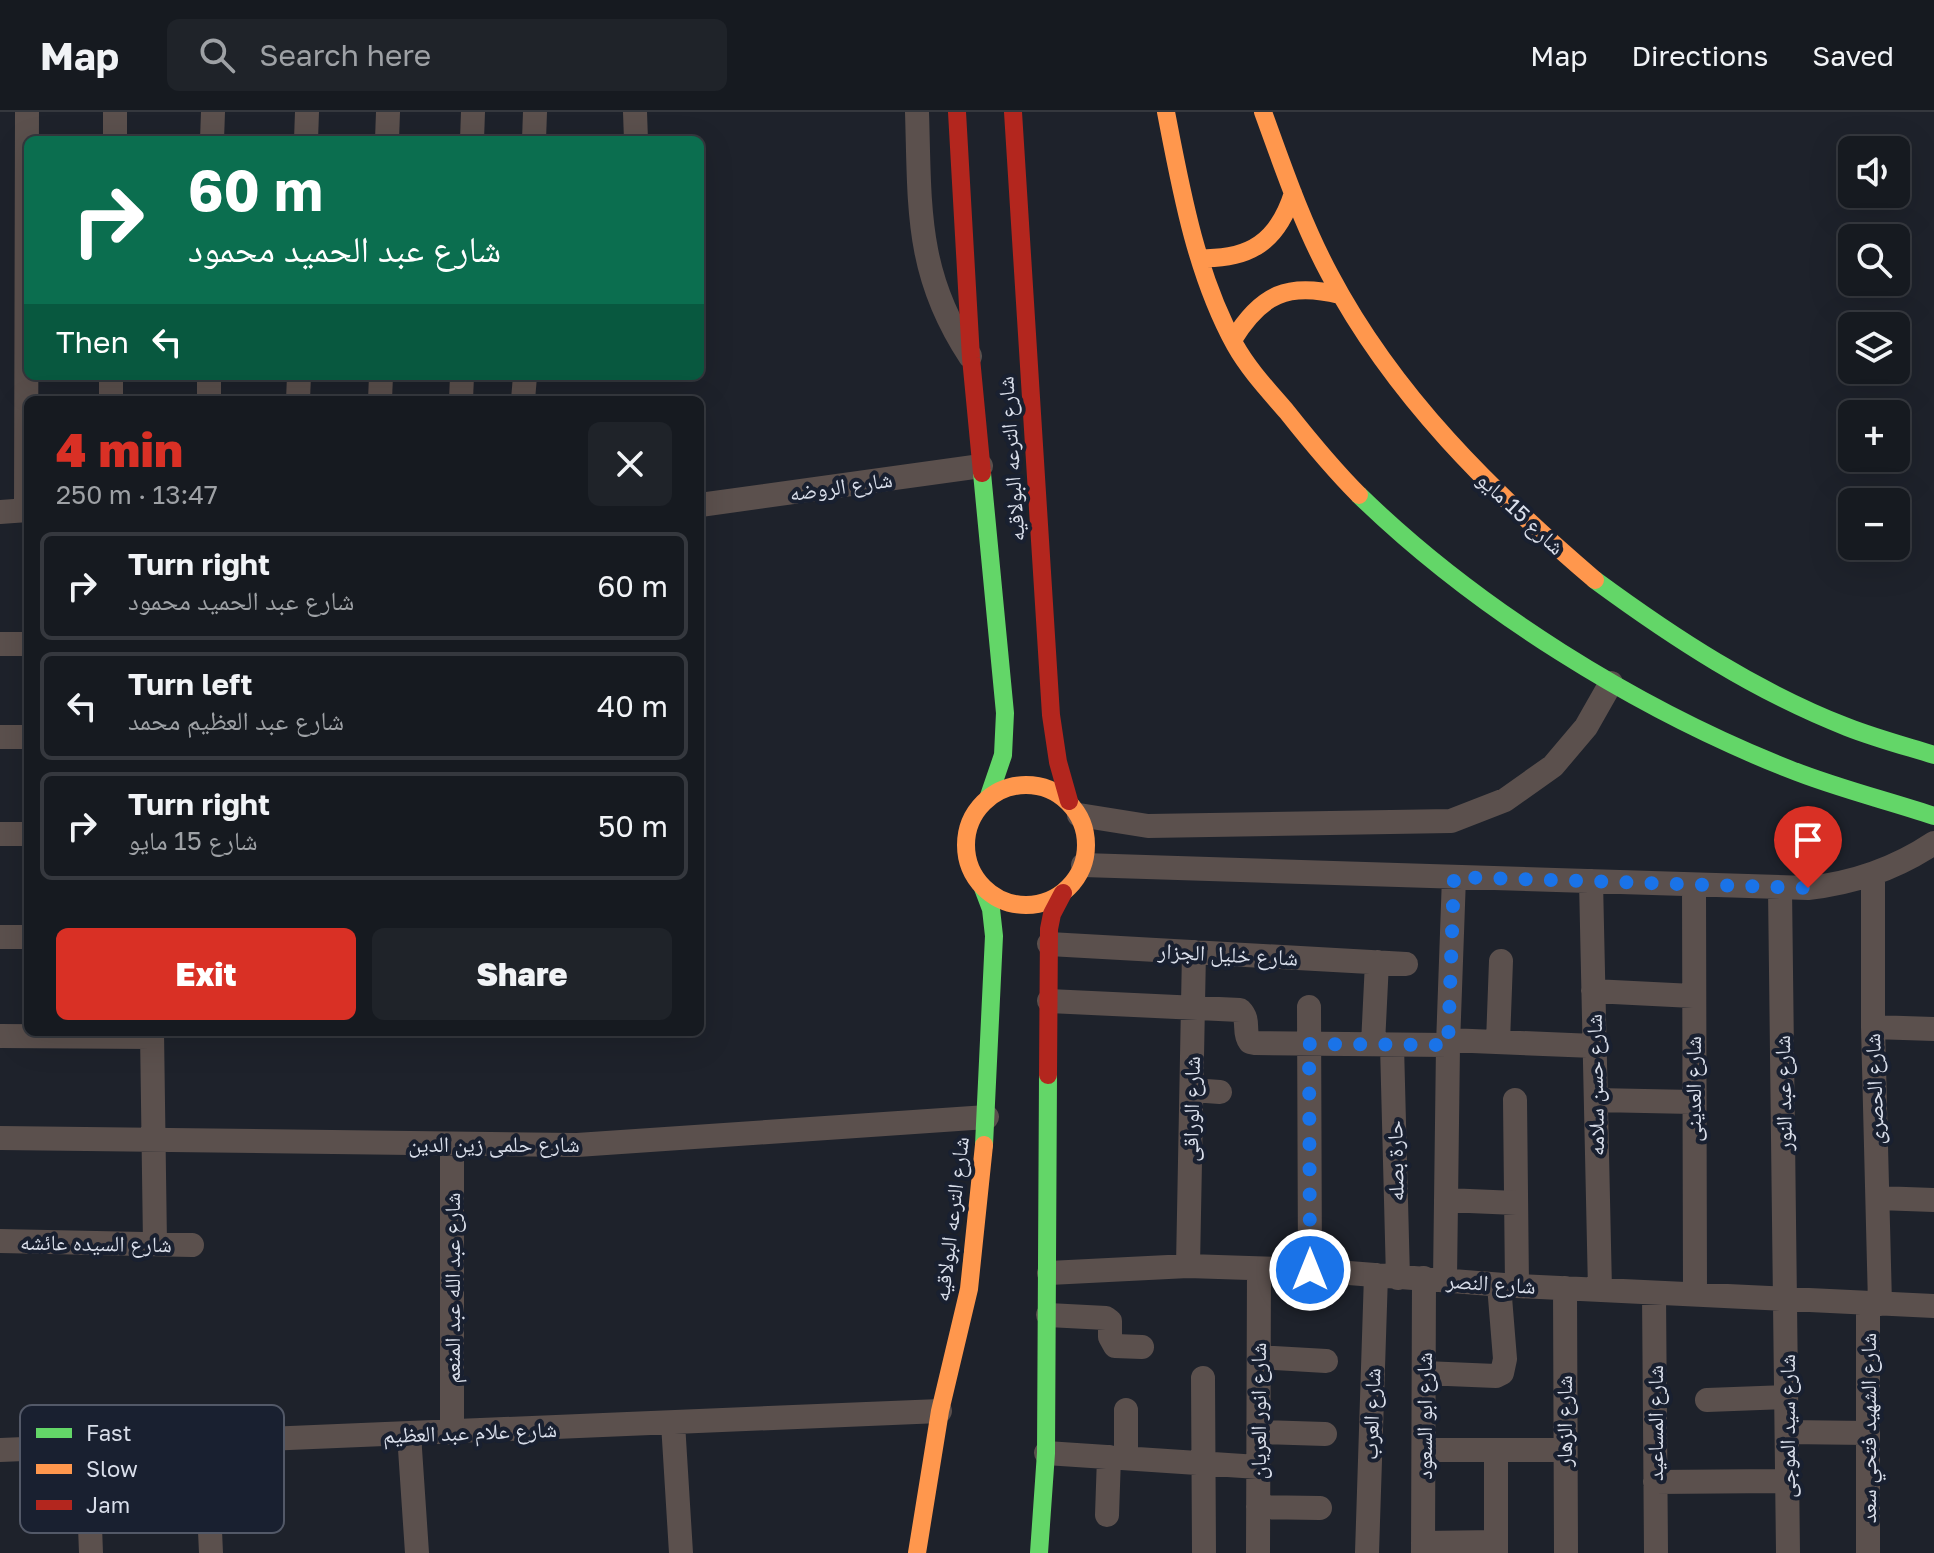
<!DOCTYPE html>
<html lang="en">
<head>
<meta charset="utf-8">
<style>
  :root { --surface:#161a20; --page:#1f2329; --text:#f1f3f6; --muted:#9ea1a5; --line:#35383e; --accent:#d93025 }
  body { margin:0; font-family:"Golos Text","Noto Naskh Arabic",sans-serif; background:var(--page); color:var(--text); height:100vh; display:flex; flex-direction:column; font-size:30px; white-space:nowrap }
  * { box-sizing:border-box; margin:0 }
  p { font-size:26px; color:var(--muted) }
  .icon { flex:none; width:44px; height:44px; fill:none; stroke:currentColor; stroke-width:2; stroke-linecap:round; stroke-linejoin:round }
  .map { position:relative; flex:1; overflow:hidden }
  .details { position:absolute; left:24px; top:284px; width:680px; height:640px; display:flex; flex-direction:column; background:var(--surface); border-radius:12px; box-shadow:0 8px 32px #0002,0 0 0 2px var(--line) }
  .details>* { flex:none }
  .banner { position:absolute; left:24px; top:24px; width:680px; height:244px; border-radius:12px; box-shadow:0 8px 32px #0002,0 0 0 2px var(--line); background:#0b6e4f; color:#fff; overflow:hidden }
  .buttons { position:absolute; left:1838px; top:24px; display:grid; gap:16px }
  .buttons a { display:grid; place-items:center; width:72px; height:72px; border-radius:12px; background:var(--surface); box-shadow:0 8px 32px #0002,0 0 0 2px var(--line); font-size:40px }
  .pin { position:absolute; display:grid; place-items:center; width:68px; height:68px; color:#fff; margin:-82px -34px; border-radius:50% 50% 50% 0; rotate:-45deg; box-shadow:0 0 8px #0007 }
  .pin .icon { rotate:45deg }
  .me { position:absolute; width:88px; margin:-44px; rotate:0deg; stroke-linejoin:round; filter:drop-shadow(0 0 6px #0008) }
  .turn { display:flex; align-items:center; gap:28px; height:168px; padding:0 32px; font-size:36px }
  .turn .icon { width:104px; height:104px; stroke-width:2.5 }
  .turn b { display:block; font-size:56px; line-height:68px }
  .then { display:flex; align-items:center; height:76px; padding:0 32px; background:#0003; gap:16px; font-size:30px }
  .round { display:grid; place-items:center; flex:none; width:84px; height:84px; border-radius:12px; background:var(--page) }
  .overview { display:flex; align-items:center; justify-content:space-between; height:136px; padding:0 32px }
  h1 { font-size:48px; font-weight:800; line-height:60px; color:var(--accent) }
  .button { display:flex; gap:16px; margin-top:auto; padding:16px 32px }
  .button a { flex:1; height:92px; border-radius:12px; background:var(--accent); color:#fff; font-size:32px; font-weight:800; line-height:92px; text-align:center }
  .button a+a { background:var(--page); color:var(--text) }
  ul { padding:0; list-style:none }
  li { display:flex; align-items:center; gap:24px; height:108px; margin:0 16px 12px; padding:0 16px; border:4px solid var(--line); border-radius:12px }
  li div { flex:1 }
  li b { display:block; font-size:30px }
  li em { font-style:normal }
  header { display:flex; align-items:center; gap:48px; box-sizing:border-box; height:112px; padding:0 40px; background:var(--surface); border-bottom:2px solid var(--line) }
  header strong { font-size:38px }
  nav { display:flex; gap:44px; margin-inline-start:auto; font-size:28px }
  .search { width:560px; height:72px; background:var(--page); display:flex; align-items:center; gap:20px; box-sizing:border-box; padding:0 28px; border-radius:12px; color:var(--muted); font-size:30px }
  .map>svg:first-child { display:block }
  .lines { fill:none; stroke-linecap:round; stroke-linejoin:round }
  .street { stroke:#5b504d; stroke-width:24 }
  .fast { stroke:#63d668; stroke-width:18 }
  .slow { stroke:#ff974d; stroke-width:18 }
  .jam { stroke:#b3261e; stroke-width:18 }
  .route { stroke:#1a73e8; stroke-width:14; stroke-dasharray:0 25.2 }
  .labels { text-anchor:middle; stroke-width:8; stroke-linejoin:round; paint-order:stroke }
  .street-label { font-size:22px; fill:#d9deea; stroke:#192030 }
  .key { fill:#192030; stroke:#535968; stroke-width:2 }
  .key-label { font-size:22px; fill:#d9deea }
</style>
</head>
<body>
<header>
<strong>Map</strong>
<div class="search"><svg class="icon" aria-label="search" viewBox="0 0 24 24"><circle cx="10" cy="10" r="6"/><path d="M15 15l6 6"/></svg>Search here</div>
<nav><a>Map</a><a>Directions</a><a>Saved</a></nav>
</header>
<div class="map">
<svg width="1934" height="1441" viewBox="0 0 1934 1441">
  <rect width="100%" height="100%" fill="#1e222b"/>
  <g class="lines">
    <path class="street" d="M 635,0 L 636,28
      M 917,0 C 920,94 915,161 970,244
      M 115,28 L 115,0
      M 212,28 L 213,0
      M 306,28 L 307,0
      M 387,28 L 388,0
      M 472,28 L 473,0
      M 534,28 L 535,0
      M 111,288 L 111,264
      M 209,288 L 209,264
      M 298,288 L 299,264
      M 380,288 L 381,264
      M 461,288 L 462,264
      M 523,288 L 525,264
      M 700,393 L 981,354
      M 26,398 L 27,0
      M 0,400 L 28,398
      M 0,532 L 28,532
      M 0,625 L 28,625
      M 1079,703 L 1148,714 L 1451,709 L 1505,688 L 1553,654 L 1586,615 L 1611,571
      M 0,722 L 28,722
      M 1083,753 L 1808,776 C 1855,771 1895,757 1934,731
      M 1873,763 L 1873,915 L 1880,1192
      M 1591,769 L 1600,1178
      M 1694,773 L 1695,1182
      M 1780,776 L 1788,1441
      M 0,825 L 28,825
      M 1049,832 L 1406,852
      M 1593,879 L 1693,884
      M 1049,889 L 1240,898 C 1251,909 1242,919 1250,930 L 1255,931 L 1448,933
      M 1309,895 L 1310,1158
      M 1873,915 L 1934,917
      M 152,920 L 155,1132
      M 0,924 L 152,925
      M 1448,928 L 1594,934
      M 1498,930 L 1501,849
      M 1373,932 L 1377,850
      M 1392,933 L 1398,1166
      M 1192,978 L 1220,980
      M 1515,988 L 1517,1174
      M 1596,988 L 1693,990
      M 0,1026 L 577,1033 L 987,1005
      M 1878,1086 L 1934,1088
      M 1446,1088 L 1516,1091
      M 0,1129 L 192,1133
      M 1188,1154 L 1194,840
      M 1049,1161 L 1188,1154 L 1310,1158 L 1517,1174 L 1934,1194
      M 1445,1168 L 1448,933 L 1454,765
      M 1565,1176 L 1566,1441
      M 1654,1181 L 1656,1441
      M 1868,1191 L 1868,1441
      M 1048,1203 L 1106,1206 L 1110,1209 L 1110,1225 L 1115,1234 L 1142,1235
      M 1259,1245 L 1326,1249
      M 1424,1261 L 1496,1264 L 1502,1261 L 1505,1247 L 1499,1173
      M 1203,1266 L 1204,1441
      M 1707,1288 L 1786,1285
      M 1126,1298 L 1126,1346
      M 673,1311 L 681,1441
      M 1258,1320 L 1325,1322
      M 1787,1320 L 1868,1321
      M 452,1321 L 452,1032
      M 409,1322 L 417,1441
      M 206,1330 L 211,1441
      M 87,1335 L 91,1441
      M 0,1338 L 940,1299
      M 1424,1338 L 1564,1338
      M 1496,1338 L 1496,1441
      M 1046,1341 L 1258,1355
      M 1655,1370 L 1787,1369
      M 1258,1395 L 1320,1396
      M 1107,1403 L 1109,1345
      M 1423,1431 L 1496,1430
      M 1258,1441 L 1259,1157
      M 1367,1441 L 1376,1163
      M 1423,1441 L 1424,1166"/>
    <path class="fast" d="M 982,361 L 1005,601 L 1003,643 L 989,684
      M 1359,383 C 1476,497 1637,597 1789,657 C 1836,676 1886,688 1934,704
      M 1595,468 C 1674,526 1755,579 1847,615 C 1875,626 1905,634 1934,643
      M 983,776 L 991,797 L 994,824 L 984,1033
      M 1039,1441 L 1046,1341 L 1048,963"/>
    <path class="slow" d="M 1166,0 C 1181,78 1196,162 1235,233 C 1249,258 1269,279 1287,300 C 1310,329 1333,357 1359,383
      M 1263,0 C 1283,55 1302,111 1330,163 C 1394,284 1492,380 1595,468
      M 1200,146 C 1250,148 1278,129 1293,81
      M 1233,228 C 1261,182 1288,170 1340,183
      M966 733a60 60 0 1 1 120 0a60 60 0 1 1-120 0Z
      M 917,1441 L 940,1299 L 969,1177 L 984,1033"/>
    <path class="jam" d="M 957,0 L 971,246 L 982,361
      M 1013,0 L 1051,603 L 1058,650 L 1069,689
      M 1048,963 L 1049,817 L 1052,802 L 1063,781"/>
  </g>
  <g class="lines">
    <path class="route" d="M 1310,1158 L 1309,932 L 1448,933 L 1454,765 L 1808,776"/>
  </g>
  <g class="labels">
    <g class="street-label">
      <text transform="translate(1011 347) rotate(-94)" y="8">شارع الترعه البولاقيه</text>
      <text transform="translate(841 374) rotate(-8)" y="8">شارع الروضه</text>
      <text transform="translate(1521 401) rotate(43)" y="8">شارع 15 مايو</text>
      <text transform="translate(1228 842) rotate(3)" y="8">شارع خليل الجزار</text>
      <text transform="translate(1595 973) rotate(-91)" y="8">شارع حسن سلامه</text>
      <text transform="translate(1693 977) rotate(-90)" y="8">شارع العدينى</text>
      <text transform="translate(1874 977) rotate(-92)" y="8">شارع الحصرى</text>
      <text transform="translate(1783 981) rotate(-91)" y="8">شارع عبد النور</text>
      <text transform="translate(1191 997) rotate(-89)" y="8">شارع الوراقى</text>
      <text x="494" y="1040">شارع حلمى زين الدين</text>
      <text transform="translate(1395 1049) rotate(-91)" y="8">حارة بصله</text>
      <text transform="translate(951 1107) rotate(-83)" y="8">شارع الترعه البولاقيه</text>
      <text transform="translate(96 1131) rotate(1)" y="8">شارع السيده عائشه</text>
      <text transform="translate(1491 1171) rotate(4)" y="8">شارع النصر</text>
      <text transform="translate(452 1176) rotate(-90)" y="8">شارع عبد الله عبد المنعم</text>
      <text transform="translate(1258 1299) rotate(-90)" y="8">شارع انور العريان</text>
      <text transform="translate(1371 1302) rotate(-88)" y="8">شارع العرب</text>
      <text transform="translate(1424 1304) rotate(-90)" y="8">شارع ابو السعود</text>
      <text transform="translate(1564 1309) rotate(-90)" y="8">شارع الزهار</text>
      <text transform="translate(1655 1311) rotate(-90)" y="8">شارع المساعيد</text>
      <text transform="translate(1787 1314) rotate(-90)" y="8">شارع سيد الموجى</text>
      <text transform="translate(1868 1316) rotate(-90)" y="8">شارع الشهيد فتحي سعد</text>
      <text transform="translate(470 1320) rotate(-2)" y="8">شارع علام عبد العظيم</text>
    </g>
  </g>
  <rect x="20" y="1293" width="264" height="128" rx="12" class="key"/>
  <rect x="36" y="1316" width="36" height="10" fill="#63d668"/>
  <rect x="36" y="1352" width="36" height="10" fill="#ff974d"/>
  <rect x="36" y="1388" width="36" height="10" fill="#b3261e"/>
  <g class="key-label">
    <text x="86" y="1329">Fast</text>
    <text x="86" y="1365">Slow</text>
    <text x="86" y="1401">Jam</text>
  </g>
</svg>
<div class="buttons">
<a><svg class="icon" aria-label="sound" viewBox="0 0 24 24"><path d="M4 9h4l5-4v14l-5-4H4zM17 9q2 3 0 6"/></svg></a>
<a><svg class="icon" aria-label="search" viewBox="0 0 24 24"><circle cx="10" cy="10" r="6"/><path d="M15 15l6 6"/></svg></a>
<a><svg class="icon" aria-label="layers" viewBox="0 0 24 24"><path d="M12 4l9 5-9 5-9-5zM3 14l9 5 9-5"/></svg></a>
<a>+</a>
<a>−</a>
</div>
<div class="pin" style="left:1808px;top:776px;background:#d93025"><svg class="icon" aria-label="arrive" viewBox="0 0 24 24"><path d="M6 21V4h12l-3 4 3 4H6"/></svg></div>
<svg class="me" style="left:1310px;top:1158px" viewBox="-20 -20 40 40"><circle r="17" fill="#1a73e8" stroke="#fff" stroke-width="3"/><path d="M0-11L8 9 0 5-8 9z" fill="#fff"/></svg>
<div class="banner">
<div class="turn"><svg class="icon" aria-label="right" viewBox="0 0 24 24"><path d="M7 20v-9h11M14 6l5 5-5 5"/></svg><div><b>60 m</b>شارع عبد الحميد محمود</div></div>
<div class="then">Then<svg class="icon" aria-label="left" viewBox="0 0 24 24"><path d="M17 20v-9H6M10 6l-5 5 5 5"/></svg></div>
</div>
<section class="details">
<div class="overview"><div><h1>4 min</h1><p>250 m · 13:47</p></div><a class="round"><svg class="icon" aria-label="close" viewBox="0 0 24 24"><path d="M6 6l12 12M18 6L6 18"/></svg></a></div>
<ul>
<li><svg class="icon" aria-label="right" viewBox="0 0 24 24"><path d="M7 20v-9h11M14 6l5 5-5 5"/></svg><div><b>Turn right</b><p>شارع عبد الحميد محمود</p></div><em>60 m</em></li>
<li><svg class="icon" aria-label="left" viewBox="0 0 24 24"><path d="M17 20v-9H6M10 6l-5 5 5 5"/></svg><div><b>Turn left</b><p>شارع عبد العظيم محمد</p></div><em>40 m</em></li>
<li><svg class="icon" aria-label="right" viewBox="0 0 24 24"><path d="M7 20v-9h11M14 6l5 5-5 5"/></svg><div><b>Turn right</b><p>شارع 15 مايو</p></div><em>50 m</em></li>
</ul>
<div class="button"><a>Exit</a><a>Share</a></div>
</section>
</div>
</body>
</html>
